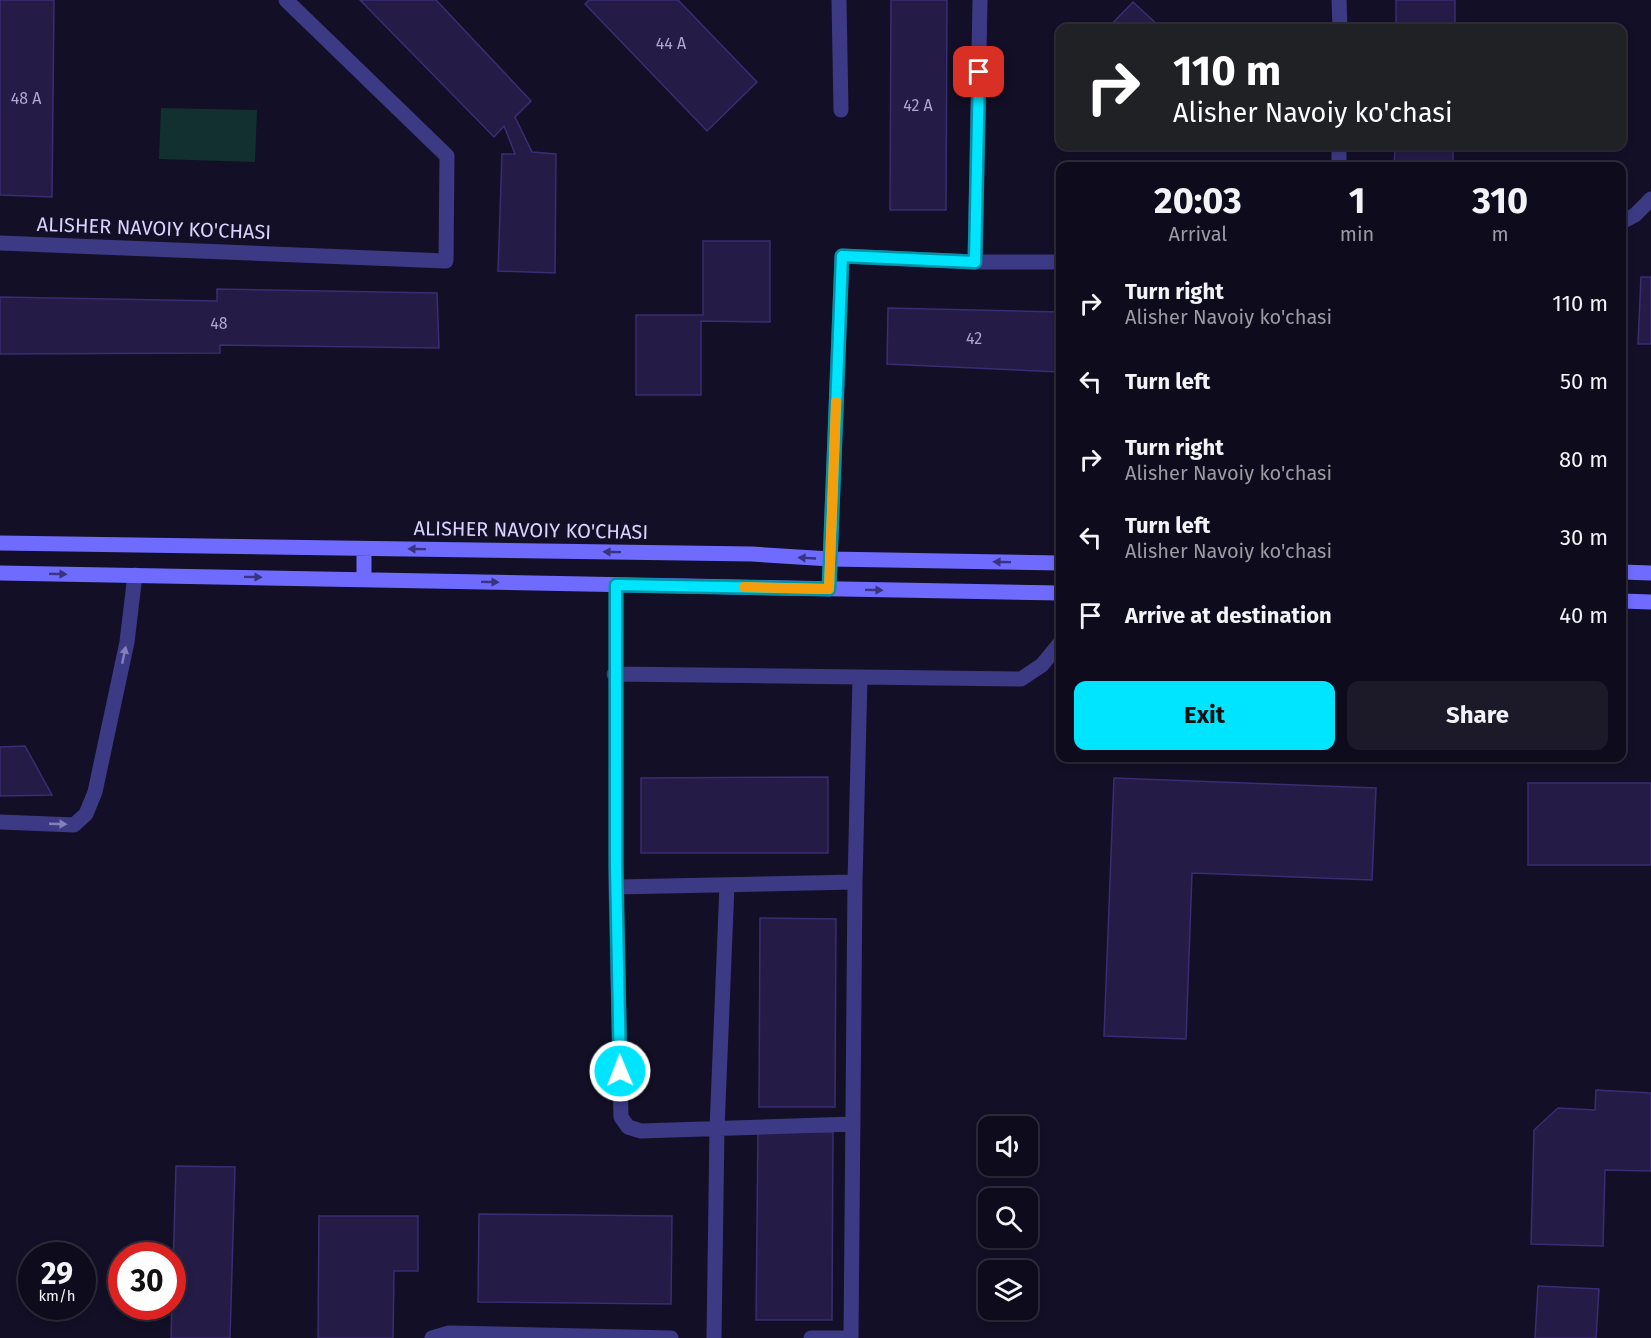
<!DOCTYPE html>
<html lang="en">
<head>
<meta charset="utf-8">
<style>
  :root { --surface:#0e0b1c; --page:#1c1929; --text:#f1f3f6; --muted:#9b9ba3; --line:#2e2b3b; --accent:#00e5ff }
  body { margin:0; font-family:"Fira Sans",sans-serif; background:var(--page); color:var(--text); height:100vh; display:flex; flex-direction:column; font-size:22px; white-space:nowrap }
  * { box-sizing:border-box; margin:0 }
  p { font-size:20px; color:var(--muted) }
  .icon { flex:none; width:33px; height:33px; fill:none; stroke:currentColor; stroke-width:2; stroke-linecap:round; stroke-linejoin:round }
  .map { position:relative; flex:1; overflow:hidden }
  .panel { position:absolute; left:1056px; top:162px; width:570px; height:600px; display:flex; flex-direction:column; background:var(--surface); border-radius:12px; box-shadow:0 3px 9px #0003,0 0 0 2px var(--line) }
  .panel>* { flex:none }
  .hud { position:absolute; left:1056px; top:24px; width:570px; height:126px; border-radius:12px; box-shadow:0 3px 9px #0003,0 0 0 2px var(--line); background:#202124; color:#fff; overflow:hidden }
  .buttons { position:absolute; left:978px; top:1116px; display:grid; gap:12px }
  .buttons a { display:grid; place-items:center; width:60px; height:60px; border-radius:12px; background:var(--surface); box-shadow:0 3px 9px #0003,0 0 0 2px var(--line); font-size:30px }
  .speed { position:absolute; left:18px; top:1242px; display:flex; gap:12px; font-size:30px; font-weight:700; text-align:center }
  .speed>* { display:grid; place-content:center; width:78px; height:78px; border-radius:50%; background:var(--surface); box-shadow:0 3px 9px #0003,0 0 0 2px var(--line); line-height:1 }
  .speed small { font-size:15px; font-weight:400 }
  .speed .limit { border:9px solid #d22; background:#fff; color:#111 }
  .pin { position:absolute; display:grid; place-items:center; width:51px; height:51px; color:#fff; margin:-26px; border-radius:12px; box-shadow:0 3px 9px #0006 }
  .me { position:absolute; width:66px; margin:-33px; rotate:359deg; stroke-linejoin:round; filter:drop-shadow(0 0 4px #0008) }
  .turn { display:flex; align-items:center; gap:21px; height:126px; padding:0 18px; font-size:27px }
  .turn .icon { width:78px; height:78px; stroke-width:2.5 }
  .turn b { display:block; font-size:42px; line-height:51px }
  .eta { display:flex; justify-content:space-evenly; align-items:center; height:102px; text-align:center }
  .eta b { font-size:36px; font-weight:700; line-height:42px }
  .cta { display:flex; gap:12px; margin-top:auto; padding:12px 18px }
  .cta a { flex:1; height:69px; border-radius:12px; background:var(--accent); color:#111; font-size:24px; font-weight:700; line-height:69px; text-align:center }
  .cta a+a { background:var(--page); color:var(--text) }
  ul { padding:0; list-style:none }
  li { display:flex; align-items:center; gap:18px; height:78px; padding:0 18px }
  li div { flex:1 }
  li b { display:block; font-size:22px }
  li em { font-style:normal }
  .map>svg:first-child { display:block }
  .green { fill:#12302f }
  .building { fill:#241b47; stroke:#3b2d73; stroke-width:1.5 }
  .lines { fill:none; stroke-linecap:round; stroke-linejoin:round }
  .lane { stroke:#3d3a85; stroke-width:15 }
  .street { stroke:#3d3a85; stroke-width:15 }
  .secondary { stroke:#6f6bff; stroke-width:15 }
  .oneway { fill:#38347d }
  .oneway2 { fill:#837fbc }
  .route-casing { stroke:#0095a6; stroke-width:15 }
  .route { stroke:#00e5ff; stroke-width:10 }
  .slow { stroke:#f59e0b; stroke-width:10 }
  .labels { text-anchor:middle; stroke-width:6; stroke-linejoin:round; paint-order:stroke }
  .number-label { font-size:16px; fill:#aca6d1 }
  .street-label { font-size:20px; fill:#d9d4ff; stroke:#130f26 }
</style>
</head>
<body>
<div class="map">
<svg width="1651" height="1338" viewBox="0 0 1651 1338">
  <rect width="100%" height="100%" fill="#130f26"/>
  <path class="green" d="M 161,108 L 257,110 L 255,162 L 159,159 Z"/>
  <path class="building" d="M 0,0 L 54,0 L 52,197 L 0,195 Z
    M 360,0 L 436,0 L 531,101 L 515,117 L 532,152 L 556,154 L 555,273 L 498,271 L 502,154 L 515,154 L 504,126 L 494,137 Z
    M 589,0 L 678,0 L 757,82 L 707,131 L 585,4 Z
    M 891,0 L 947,0 L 946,210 L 890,210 Z
    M 1396,0 L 1455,0 L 1455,28 L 1396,28 Z
    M 1133,2 L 1161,28 L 1108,28 Z
    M 1395,146 L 1453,146 L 1453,166 L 1394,166 Z
    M 703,241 L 770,241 L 770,322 L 701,321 L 701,395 L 636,395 L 636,315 L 703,315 Z
    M 1641,277 L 1651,277 L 1651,344 L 1638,344 Z
    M 217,289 L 437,293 L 439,348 L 220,345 L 220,353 L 0,354 L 0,297 L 217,301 Z
    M 888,308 L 1060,312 L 1060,372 L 887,364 Z
    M 25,746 L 52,795 L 0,796 L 0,747 Z
    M 828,777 L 828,853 L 641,853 L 641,778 Z
    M 1114,778 L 1376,788 L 1372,880 L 1192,873 L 1186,1039 L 1104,1036 Z
    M 1528,783 L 1651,783 L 1651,865 L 1528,865 Z
    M 760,918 L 836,919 L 835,1107 L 759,1107 Z
    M 1596,1090 L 1651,1093 L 1651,1171 L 1605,1170 L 1603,1246 L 1531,1244 L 1534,1130 L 1558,1108 L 1595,1110 Z
    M 758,1131 L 833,1132 L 832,1320 L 756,1320 Z
    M 176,1166 L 235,1167 L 230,1338 L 171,1338 Z
    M 479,1214 L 672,1216 L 671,1304 L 478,1302 Z
    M 319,1216 L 418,1216 L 418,1271 L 394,1271 L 393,1338 L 318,1338 Z
    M 1538,1286 L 1599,1289 L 1596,1338 L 1535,1338 Z"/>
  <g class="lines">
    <path class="lane" d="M 839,0 L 841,110
      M 1622,222 L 1635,215 L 1651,199
      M 0,243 L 446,261 L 447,156 L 286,0
      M 975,262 L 980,0
      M 829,589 L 842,256 L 975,262 L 1060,262
      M 0,822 L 74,825 L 86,814 L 95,792 L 127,642 L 135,575"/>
    <path class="street" d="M 1339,0 L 1340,28
      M 1339,166 L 1339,146
      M 616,585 L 616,887 L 855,882 L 851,1338
      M 614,674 L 1021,679 L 1042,665 L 1060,643
      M 855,882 L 860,677
      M 616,887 L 621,1117 L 628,1127 L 641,1131 L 853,1124
      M 432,1338 L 449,1333 L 671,1338
      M 714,1338 L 717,1129 L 727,885
      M 811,1338 L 851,1338"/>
    <path class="secondary" d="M 0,543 L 752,554 L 830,559 L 1060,563
      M 364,549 L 364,579
      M 1622,572 L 1651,573
      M 0,573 L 1060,593
      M 1622,601 L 1651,602"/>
  </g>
  <defs><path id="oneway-solid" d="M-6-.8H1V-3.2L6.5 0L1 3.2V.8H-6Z" transform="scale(1.5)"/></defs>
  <g class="oneway">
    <use href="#oneway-solid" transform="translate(417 549) rotate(-179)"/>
    <use href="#oneway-solid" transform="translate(612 552) rotate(-179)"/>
    <use href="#oneway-solid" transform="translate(807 558) rotate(-177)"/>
    <use href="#oneway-solid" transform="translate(1002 562) rotate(-179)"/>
    <use href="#oneway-solid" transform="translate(58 574) rotate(1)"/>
    <use href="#oneway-solid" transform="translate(253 577) rotate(1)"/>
    <use href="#oneway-solid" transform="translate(490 582) rotate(1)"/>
    <use href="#oneway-solid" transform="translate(874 590) rotate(1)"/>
  </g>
  <g class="oneway2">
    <use href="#oneway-solid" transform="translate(124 655) rotate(-78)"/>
    <use href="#oneway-solid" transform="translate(58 824) rotate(2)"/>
  </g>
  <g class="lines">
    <g class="route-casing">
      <path id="route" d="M 620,1071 L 616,864 L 616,585 L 829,589 L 842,256 L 975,262 L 979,72"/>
    </g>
    <use href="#route" class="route"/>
    <path class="slow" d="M 744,587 L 829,589 L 836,402"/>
  </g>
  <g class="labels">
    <g class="number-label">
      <text x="671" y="49">44 А</text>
      <text x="26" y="104">48 А</text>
      <text x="918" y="111">42 А</text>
      <text x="219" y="329">48</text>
      <text x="974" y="344">42</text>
    </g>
    <g class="street-label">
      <text transform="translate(154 228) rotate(2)" y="7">ALISHER NAVOIY KO'CHASI</text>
      <text transform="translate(531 530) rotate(1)" y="7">ALISHER NAVOIY KO'CHASI</text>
    </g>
  </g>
</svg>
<div class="buttons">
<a><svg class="icon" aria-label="sound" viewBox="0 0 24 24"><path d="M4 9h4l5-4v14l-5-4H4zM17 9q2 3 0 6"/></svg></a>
<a><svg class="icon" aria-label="search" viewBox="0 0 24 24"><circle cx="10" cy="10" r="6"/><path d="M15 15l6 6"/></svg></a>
<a><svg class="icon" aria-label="layers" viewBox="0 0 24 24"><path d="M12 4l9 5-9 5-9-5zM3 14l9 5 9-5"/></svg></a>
</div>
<div class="speed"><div>29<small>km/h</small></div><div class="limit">30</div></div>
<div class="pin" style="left:979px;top:72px;background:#d93025"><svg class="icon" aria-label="arrive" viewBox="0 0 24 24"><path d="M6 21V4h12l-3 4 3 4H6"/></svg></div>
<svg class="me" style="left:620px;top:1071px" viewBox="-20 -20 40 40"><circle r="17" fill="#00e5ff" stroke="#fff" stroke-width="3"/><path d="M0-11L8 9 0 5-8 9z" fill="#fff"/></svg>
<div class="hud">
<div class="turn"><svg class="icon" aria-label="right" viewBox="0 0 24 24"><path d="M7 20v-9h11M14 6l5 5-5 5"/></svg><div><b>110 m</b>Alisher Navoiy ko'chasi</div></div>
</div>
<section class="panel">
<div class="eta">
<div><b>20:03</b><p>Arrival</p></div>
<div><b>1</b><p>min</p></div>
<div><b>310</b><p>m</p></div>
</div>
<ul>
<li><svg class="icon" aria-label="right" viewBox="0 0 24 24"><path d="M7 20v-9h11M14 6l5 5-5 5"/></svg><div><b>Turn right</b><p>Alisher Navoiy ko'chasi</p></div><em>110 m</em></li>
<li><svg class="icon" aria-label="left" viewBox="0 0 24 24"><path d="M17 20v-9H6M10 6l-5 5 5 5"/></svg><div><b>Turn left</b></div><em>50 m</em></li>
<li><svg class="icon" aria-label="right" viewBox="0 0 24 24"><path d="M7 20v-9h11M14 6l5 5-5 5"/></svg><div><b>Turn right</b><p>Alisher Navoiy ko'chasi</p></div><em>80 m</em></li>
<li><svg class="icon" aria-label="left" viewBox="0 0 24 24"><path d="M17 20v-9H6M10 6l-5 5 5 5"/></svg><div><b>Turn left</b><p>Alisher Navoiy ko'chasi</p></div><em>30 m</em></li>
<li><svg class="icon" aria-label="arrive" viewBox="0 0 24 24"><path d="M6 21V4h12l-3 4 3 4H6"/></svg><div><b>Arrive at destination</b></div><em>40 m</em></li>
</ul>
<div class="cta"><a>Exit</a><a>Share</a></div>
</section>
</div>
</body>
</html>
